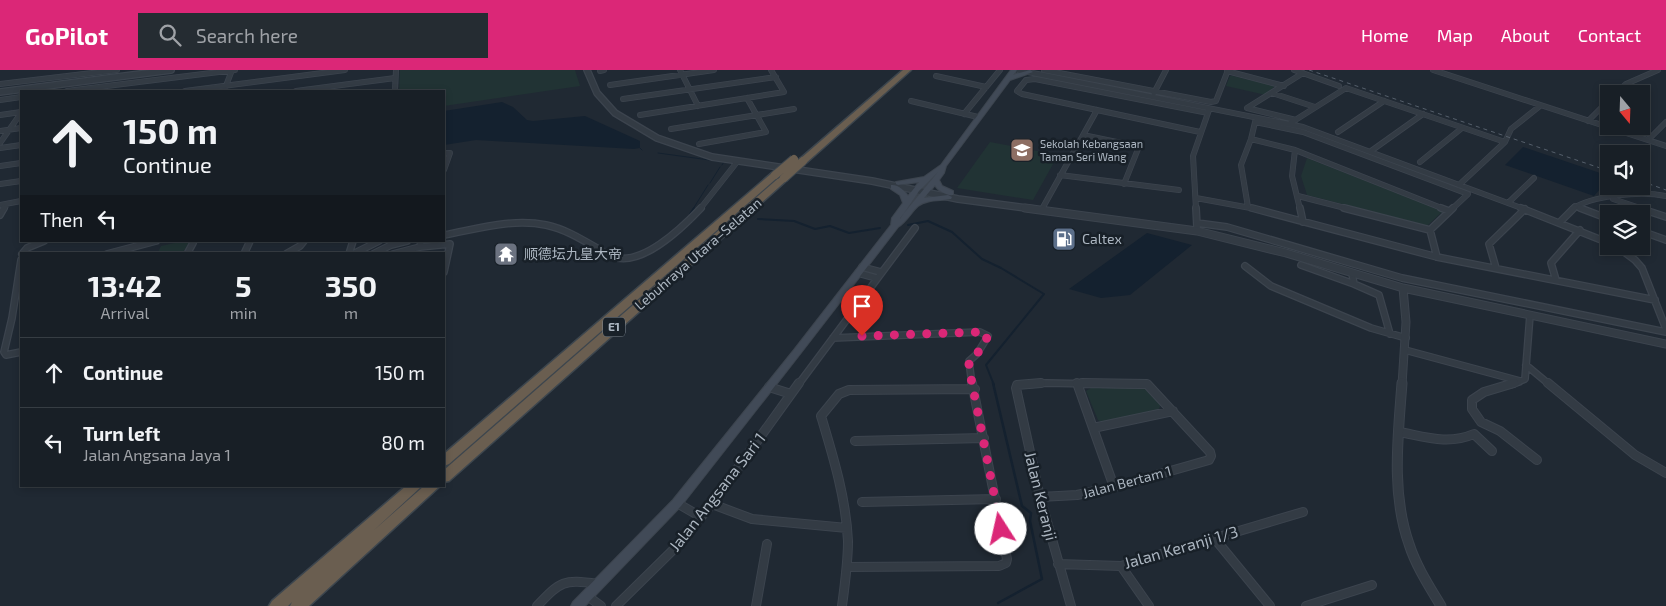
<!DOCTYPE html>
<html lang="en">
<head>
<meta charset="utf-8">
<style>
  :root { --surface:#181f26; --page:#252c32; --text:#f1f3f6; --muted:#9fa2a7; --line:#363d43; --accent:#db2777 }
  body { margin:0; font-family:"Exo 2","Noto Sans SC",sans-serif; background:var(--page); color:var(--text); height:100vh; display:flex; flex-direction:column; font-size:19px; white-space:nowrap }
  * { box-sizing:border-box; margin:0 }
  p { font-size:16px; color:var(--muted) }
  .icon { flex:none; width:28px; height:28px; fill:none; stroke:currentColor; stroke-width:2; stroke-linecap:round; stroke-linejoin:round }
  .map { position:relative; flex:1; overflow:hidden }
  .details { position:absolute; left:20px; top:182px; width:425px; height:235px; display:flex; flex-direction:column; background:var(--surface); border-radius:0px; box-shadow:0 2px 8px #0003,0 0 0 1px var(--line) }
  .details>* { flex:none }
  .guide { position:absolute; left:20px; top:20px; width:425px; height:152px; border-radius:0px; box-shadow:0 2px 8px #0003,0 0 0 1px var(--line); background:#181f26; color:var(--text); overflow:hidden }
  .needle { width:32px; rotate:161deg }
  .controls { position:absolute; left:1600px; top:15px; display:grid; gap:10px }
  .controls a { display:grid; place-items:center; width:50px; height:50px; border-radius:0px; background:var(--surface); box-shadow:0 2px 8px #0003,0 0 0 1px var(--line); font-size:25px }
  .pin { position:absolute; display:grid; place-items:center; width:42px; height:42px; color:#fff; margin:-51px -21px; border-radius:50% 50% 50% 0; rotate:-45deg; box-shadow:0 0 5px #0007 }
  .pin .icon { rotate:45deg }
  .me { position:absolute; width:55px; margin:-28px; rotate:350deg; stroke-linejoin:round; filter:drop-shadow(0 0 4px #0008) }
  .turn { display:flex; align-items:center; gap:18px; height:105px; padding:0 20px; font-size:22px }
  .turn .icon { width:65px; height:65px; stroke-width:2.5 }
  .turn b { display:block; font-size:35px; line-height:42px }
  .then { display:flex; align-items:center; height:48px; padding:0 20px; background:#0003; gap:10px; font-size:19px }
  .eta { display:flex; justify-content:space-evenly; align-items:center; height:85px; text-align:center }
  .eta b { font-size:30px; font-weight:700; line-height:35px }
  ul { padding:0; list-style:none }
  li { display:flex; align-items:center; gap:15px; height:70px; padding:0 20px; border-top:1px solid var(--line) }
  li div { flex:1 }
  li b { display:block; font-size:19px }
  li em { font-style:normal }
  header { display:flex; align-items:center; gap:30px; box-sizing:border-box; height:70px; padding:0 25px; background:var(--accent); color:#fff }
  header strong { font-size:24px }
  nav { display:flex; gap:28px; margin-inline-start:auto; font-size:18px }
  .search { width:350px; height:45px; background:var(--page); display:flex; align-items:center; gap:12px; box-sizing:border-box; padding:0 18px; border-radius:0px; color:var(--muted); font-size:19px }
  .map>svg:first-child { display:block }
  .green { fill:#213334 }
  .water { fill:#14212f }
  .lines { fill:none; stroke-linecap:round; stroke-linejoin:round }
  .stream-far2 { stroke:#14212f; stroke-width:1 }
  .stream-far1 { stroke:#14212f; stroke-width:2 }
  .stream { stroke:#14212f; stroke-width:2.5 }
  .minor-far2-casing { stroke:#3c444e; stroke-width:6 }
  .minor-far1-casing { stroke:#3c444e; stroke-width:8 }
  .minor-casing { stroke:#3c444e; stroke-width:10 }
  .tertiary-far2-casing { stroke:#3c444e; stroke-width:8 }
  .tertiary-far1-casing { stroke:#3c444e; stroke-width:9 }
  .tertiary-casing { stroke:#3c444e; stroke-width:11 }
  .secondary-casing { stroke:#3c444e; stroke-width:2 }
  .motorway-casing { stroke:#3d464e; stroke-width:3 }
  .minor-far2 { stroke:#333b44; stroke-width:4.5 }
  .minor-far1 { stroke:#333b44; stroke-width:5.5 }
  .minor { stroke:#333b44; stroke-width:8 }
  .tertiary-far2 { stroke:#333b44; stroke-width:5.5 }
  .tertiary-far1 { stroke:#333b44; stroke-width:7 }
  .tertiary { stroke:#333b44; stroke-width:9 }
  .secondary { fill:#414a57; fill-rule:evenodd }
  .motorway { fill:#6a5e50; fill-rule:evenodd }
  .rail { stroke:#555f6b; stroke-width:1; stroke-dasharray:4 4; stroke-linecap:butt }
  .motorway-bridge-casing { stroke:#3d464e; stroke-width:10; stroke-linecap:butt }
  .motorway-bridge { stroke:#6a5e50; stroke-width:8 }
  .route { stroke:#db2777; stroke-width:9; stroke-dasharray:0 16.2 }
  .labels { text-anchor:middle; stroke-width:5; stroke-linejoin:round; paint-order:stroke }
  .far-poi-label { font-size:11px; fill:#acb6c1; stroke:#182028; text-anchor:start }
  .shield { fill:#182028; stroke:#808993; stroke-width:1 }
  .shield-label { font-size:12px; font-weight:bold; fill:#acb6c1 }
  .poi-label { font-size:14px; fill:#acb6c1; stroke:#182028; text-anchor:start }
  .street-label { font-size:14px; fill:#acb6c1; stroke:#182028 }
  .near-street-label { font-size:16px; fill:#acb6c1; stroke:#182028 }
</style>
</head>
<body>
<header>
<strong>GoPilot</strong>
<div class="search"><svg class="icon" aria-label="search" viewBox="0 0 24 24"><circle cx="10" cy="10" r="6"/><path d="M15 15l6 6"/></svg>Search here</div>
<nav><a>Home</a><a>Map</a><a>About</a><a>Contact</a></nav>
</header>
<div class="map">
<svg width="1666" height="536" viewBox="0 0 1666 536">
  <rect width="100%" height="100%" fill="#202933"/>
  <path class="green" d="M 400,0 L 575,0 L 580,16 L 444,36 L 444,21 L 399,21 Z
    M 1230,6 L 1233,6 L 1275,16 L 1266,25 L 1226,16 Z
    M 990,72 L 1058,85 L 1033,130 L 957,118 Z
    M 1307,88 L 1443,141 L 1427,156 L 1307,125 L 1301,106 Z
    M 183,171 L 190,171 L 182,184 L 157,184 L 161,176 Z
    M 1094,316 L 1135,316 L 1148,320 L 1161,334 L 1158,341 L 1104,354 L 1098,350 L 1086,321 Z"/>
  <path class="water" d="M 502,32 L 513,37 L 527,50 L 533,51 L 585,46 L 640,71 L 640,78 L 634,79 L 476,70 L 444,75 L 444,41 Z
    M 1523,77 L 1609,106 L 1609,109 L 1594,126 L 1505,95 Z
    M 1147,163 L 1192,175 L 1130,225 L 1101,228 L 1069,219 Z"/>
  <g class="lines">
    <path class="stream-far2" d="M 640,78 L 642,80
      M 658,83 L 724,92 L 722,95
      M 710,113 L 720,97
      M 693,139 L 708,115"/>
    <path class="stream-far1" d="M 693,144 L 690,144 L 694,138
      M 758,149 L 794,151 L 815,159 L 830,156 L 849,163 L 880,158
      M 908,155 L 928,151 L 952,162 L 982,189 L 1001,198 L 1044,224 L 986,295 L 994,315"/>
    <path class="stream" d="M 993,313 L 1022,436 L 1031,443 L 1030,451 L 1042,509 L 998,533"/>
    <g class="minor-far2-casing">
      <path id="minor-far2" d="M 680,0 L 698,36
        M 1018,0 L 1303,57 L 1524,139
        M 1044,0 L 1211,32 L 1216,31 L 1228,0
        M 1294,0 L 1339,16
        M 1433,0 L 1666,76
        M 600,1 L 604,0
        M 1227,1 L 1284,16
        M 936,6 L 986,17
        M 0,14 L 117,0
        M 610,15 L 714,0
        M 67,21 L 235,0
        M 185,21 L 345,0
        M 224,21 L 232,0
        M 296,21 L 395,8
        M 395,21 L 396,0
        M 1154,23 L 1166,0
        M 1272,23 L 1315,37
        M 1615,24 L 1626,14 L 1658,0
        M 623,29 L 776,7
        M 0,30 L 21,27
        M 911,31 L 978,47
        M 964,44 L 1000,0
        M 0,45 L 21,42
        M 640,45 L 784,22 L 771,0
        M 1296,50 L 1247,38 L 1303,3
        M 1588,51 L 1609,30
        M 1255,52 L 1303,62 L 1468,124 L 1452,139
        M 1289,54 L 1346,18 L 1505,72
        M 671,59 L 794,39
        M 0,61 L 21,58
        M 1200,62 L 1022,24 L 1017,21 L 1026,10 L 1035,9 L 1208,43
        M 1338,62 L 1384,31
        M 1083,65 L 1136,76 L 1138,79 L 1124,114
        M 1251,69 L 1295,80 L 1444,139
        M 1648,70 L 1666,52
        M 0,73 L 21,43
        M 699,74 L 766,62 L 747,28
        M 0,78 L 21,75
        M 1295,80 L 1292,106 L 1300,139
        M 1371,81 L 1423,44
        M 444,83 L 450,83 L 444,100
        M 1420,92 L 1462,58
        M 0,96 L 21,93
        M 1060,105 L 1179,120
        M 0,114 L 21,111
        M 1459,115 L 1505,72 L 1511,59 L 1540,36
        M 1298,126 L 1349,139
        M 1196,128 L 1256,139
        M 1613,129 L 1643,139
        M 1508,133 L 1534,108
        M 0,135 L 21,131
        M 1575,136 L 1583,139
        M 1248,137 L 1241,95 L 1251,69 L 1256,48
        M 4,139 L 7,134
        M 700,139 L 737,92
        M 1042,139 L 1097,40
        M 1196,139 L 1193,86 L 1209,40
        M 1572,139 C 1593,125 1641,121 1666,126"/>
    </g>
    <g class="minor-far1-casing">
      <path id="minor-far1" d="M 1196,138 L 1197,157
        M 1252,138 L 1437,187 L 1655,230
        M 1300,138 L 1303,152
        M 1344,138 L 1430,160
        M 1441,138 L 1449,141
        M 1521,138 L 1609,173
        M 1580,138 L 1609,149
        M 1639,138 L 1666,147
        M 0,145 L 4,138
        M 1560,152 L 1574,138
        M 1197,153 L 1227,157 L 1402,208 L 1666,262
        M 1641,161 L 1666,170
        M 444,165 C 477,159 512,148 546,155 C 570,160 590,175 611,186 C 640,199 683,157 701,138
        M 1616,176 L 1635,190 L 1642,198 L 1666,259
        M 420,177 L 450,174 L 444,202
        M 22,184 L 27,178 L 44,171
        M 107,184 L 156,171
        M 187,184 L 193,173
        M 244,184 L 250,171
        M 286,184 L 300,176 L 304,171
        M 349,184 L 353,171
        M 353,184 L 379,171
        M 373,184 L 391,175 L 407,171
        M 393,184 L 420,177 L 421,171
        M 1437,187 L 1430,160 L 1453,138
        M 21,190 L 12,248 L 4,282 L 6,285 L 21,282
        M 1301,195 L 1354,214
        M 1245,196 L 1271,216 L 1371,258 L 1406,268
        M 862,197 L 881,202
        M 1496,198 L 1489,174 L 1525,139
        M 858,203 L 876,208
        M 1352,203 L 1354,214 L 1379,225 L 1390,264
        M 1556,210 L 1551,193 L 1580,160
        M 833,268 L 980,262 L 988,266 L 977,284 L 969,291 L 972,315
        M 1405,280 L 1520,311 L 1525,309 L 1530,245
        M 1526,295 L 1550,315
        M 798,315 L 915,158
        M 1023,315 L 1046,313 L 1148,315
        M 1510,315 L 1519,312"/>
    </g>
    <g class="minor-casing">
      <path id="minor" d="M 1077,313 L 1114,417
        M 1514,313 L 1484,322 L 1472,330 L 1472,339 L 1481,352 L 1500,361 L 1537,390
        M 1548,313 L 1635,385 L 1666,403
        M 769,317 L 791,324
        M 1093,358 L 1173,341
        M 1399,362 C 1426,367 1448,375 1474,364 L 1492,381
        M 855,371 L 984,368
        M 1040,427 L 1071,536
        M 1040,427 L 1016,318 L 1017,315 L 1041,313
        M 1040,427 L 1077,425 L 1114,417 L 1209,390 L 1211,386 L 1210,382 L 1147,314 L 1082,313
        M 862,432 L 996,429
        M 677,433 L 701,447
        M 712,434 L 752,449 L 847,458
        M 1215,469 L 1270,536
        M 1058,494 L 1121,496 L 1303,442
        M 1121,496 L 1149,536
        M 847,497 L 999,496 L 1006,493 L 1007,489 L 972,313
        M 586,525 L 601,536
        M 537,536 C 561,511 563,509 598,514
        M 616,536 L 675,478 L 712,434 L 799,313
        M 756,536 L 767,474
        M 842,536 C 845,514 848,492 848,471 C 846,428 833,386 821,346 L 839,324 L 849,320 L 975,319
        M 1306,536 L 1372,515"/>
    </g>
    <g class="tertiary-far2-casing">
      <path id="tertiary-far2" d="M 587,0 L 597,23 L 615,43 L 657,68 L 712,87 L 872,111 L 958,129 L 1034,139
        M 0,22 L 171,0"/>
    </g>
    <g class="tertiary-far1-casing">
      <path id="tertiary-far1" d="M 1025,138 L 1197,161 L 1286,183 L 1403,218 L 1666,274
        M 1402,315 L 1406,252 L 1403,218"/>
    </g>
    <g class="tertiary-casing">
      <path id="tertiary" d="M 1402,313 C 1398,367 1391,423 1409,474 C 1416,496 1429,516 1441,536"/>
    </g>
    <g class="secondary-casing">
      <path id="secondary" d="M 1011,0 L 1017,0 L 1013,5 L 1030,0 L 1033,2 L 1010,10 L 946,96 L 944,103 L 939,110 L 942,116 L 953,121 L 953,125 C 947,126 938,121 935,115 L 924,128 L 948,125 L 952,127 L 951,129 C 940,131 927,129 918,136 C 911,142 908,150 898,157 L 800,284 L 681,436 L 585,536 L 571,536 L 573,532 L 673,430 L 794,280 L 891,155 L 892,148 L 903,133 L 900,125 L 891,119 L 891,115 C 898,114 905,121 908,126 L 919,112 L 898,115 L 896,114 L 896,112 L 924,107 L 941,95 ZM 938,102 L 900,148 L 900,149 L 919,121 Z"/>
    </g>
    <g class="motorway-casing">
      <path id="motorway" d="M 903,0 L 911,0 L 806,93 L 800,93 L 800,89 Z
        M 775,102 L 779,105 L 778,107 L 449,394 L 444,396 L 444,384 L 772,103 Z
        M 784,105 L 787,106 L 787,110 L 449,411 L 444,412 L 444,400 L 781,106 Z
        M 406,416 L 422,416 L 373,461 L 424,416 L 440,416 L 309,536 L 290,536 L 292,532 L 288,536 L 269,536 L 272,531 Z"/>
    </g>
    <use href="#minor-far2" class="minor-far2"/>
    <use href="#minor-far1" class="minor-far1"/>
    <use href="#minor" class="minor"/>
    <use href="#tertiary-far2" class="tertiary-far2"/>
    <use href="#tertiary-far1" class="tertiary-far1"/>
    <use href="#tertiary" class="tertiary"/>
    <use href="#secondary" class="secondary"/>
    <use href="#motorway" class="motorway"/>
    <path class="rail" d="M 1309,0 L 1609,101
      M 1641,111 L 1666,120"/>
    <g class="motorway-bridge-casing">
      <path id="motorway-bridge" d="M 775,105 L 794,89
        M 784,108 L 803,91"/>
    </g>
    <use href="#motorway-bridge" class="motorway-bridge"/>
  </g>
  <g class="lines">
    <path class="route" d="M 862,266 L 980,262 L 988,266 L 977,284 L 969,291 L 969,298 L 1001,459"/>
  </g>
  <defs>
    <g id="school-square" transform="scale(1.25)"><rect x="-9" y="-9" width="18" height="18" rx="4" fill="#8d6e63" stroke="#182028"/><path d="M0-5L7-2L0 1L-7-2ZM-4 1L0 2.5L4 1V4Q0 6-4 4Z" fill="#fff"/></g>
    <g id="fuel-square" transform="scale(1.25)"><rect x="-9" y="-9" width="18" height="18" rx="4" fill="#5c6f8a" stroke="#182028"/><path d="M-5.5-6h7V0h2V4h1.3V-2.5L3-4.5l.8-.8L6-3V5H2.5V1h-1V6h-7ZM-4.2-4.7v3.2H.2V-4.7Z" fill="#fff"/></g>
    <g id="temple-square" transform="scale(1.25)"><rect x="-9" y="-9" width="18" height="18" rx="4" fill="#6b7280" stroke="#182028"/><path d="M0-6L5-2H3V0L6.5 2.5H4V6H1.5V3h-3V6H-4V2.5H-6.5L-3 0V-2H-5Z" fill="#fff"/></g>
  </defs>
  <g fill-rule="evenodd">
    <use href="#school-square" x="1022" y="80"/>
    <use href="#fuel-square" x="1064" y="169"/>
    <use href="#temple-square" x="506" y="184"/>
  </g>
  <g class="labels">
    <g class="far-poi-label">
      <text x="1040" y="78">Sekolah Kebangsaan<tspan x="1040" dy="13">Taman Seri Wang</tspan></text>
    </g>
    <rect class="shield" x="603" y="247.5" width="22" height="19" rx="4"/>
    <g class="shield-label">
      <text x="614" y="261">E1</text>
    </g>
    <g class="poi-label">
      <text x="1082" y="174">Caltex</text>
      <text x="524" y="189">顺德坛九皇大帝</text>
    </g>
    <g class="street-label">
      <text transform="translate(698 184) rotate(-41)" y="5">Lebuhraya Utara–Selatan</text>
      <text transform="translate(1127 412) rotate(-15)" y="5">Jalan Bertam 1</text>
    </g>
    <g class="near-street-label">
      <text transform="translate(717 422) rotate(-52)" y="6">Jalan Angsana Sari 1</text>
      <text transform="translate(1041 426) rotate(76)" y="6">Jalan Keranji</text>
      <text transform="translate(1181 477) rotate(-16)" y="6">Jalan Keranji 1/3</text>
    </g>
  </g>
</svg>
<div class="controls">
<a><svg class="needle" viewBox="-14 -14 28 28"><path d="M0-13l5 13h-10z" fill="#e53935"/><path d="M0 13l5-13h-10z" fill="#9fa2a7"/></svg></a>
<a><svg class="icon" aria-label="sound" viewBox="0 0 24 24"><path d="M4 9h4l5-4v14l-5-4H4zM17 9q2 3 0 6"/></svg></a>
<a><svg class="icon" aria-label="layers" viewBox="0 0 24 24"><path d="M12 4l9 5-9 5-9-5zM3 14l9 5 9-5"/></svg></a>
</div>
<div class="pin" style="left:862px;top:266px;background:#d93025"><svg class="icon" aria-label="arrive" viewBox="0 0 24 24"><path d="M6 21V4h12l-3 4 3 4H6"/></svg></div>
<svg class="me" style="left:1001px;top:459px" viewBox="-20 -20 40 40"><circle r="19" fill="#fff"/><path d="M0-13L10 11 0 6-10 11z" fill="#db2777"/></svg>
<div class="guide">
<div class="turn"><svg class="icon" aria-label="ahead" viewBox="0 0 24 24"><path d="M12 20V5M6 11l6-6 6 6"/></svg><div><b>150 m</b>Continue</div></div>
<div class="then">Then<svg class="icon" aria-label="left" viewBox="0 0 24 24"><path d="M17 20v-9H6M10 6l-5 5 5 5"/></svg></div>
</div>
<section class="details">
<div class="eta">
<div><b>13:42</b><p>Arrival</p></div>
<div><b>5</b><p>min</p></div>
<div><b>350</b><p>m</p></div>
</div>
<ul>
<li><svg class="icon" aria-label="ahead" viewBox="0 0 24 24"><path d="M12 20V5M6 11l6-6 6 6"/></svg><div><b>Continue</b></div><em>150 m</em></li>
<li><svg class="icon" aria-label="left" viewBox="0 0 24 24"><path d="M17 20v-9H6M10 6l-5 5 5 5"/></svg><div><b>Turn left</b><p>Jalan Angsana Jaya 1</p></div><em>80 m</em></li>
</ul>
</section>
</div>
</body>
</html>
